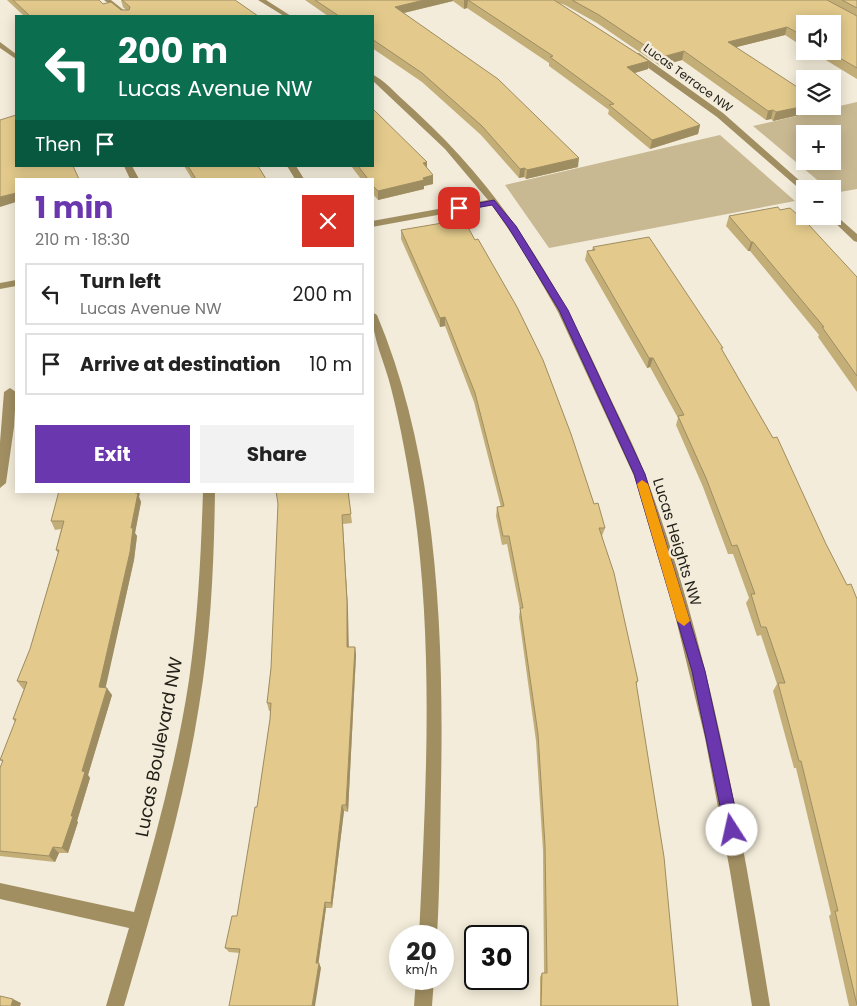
<!DOCTYPE html>
<html lang="en">
<head>
<meta charset="utf-8">
<style>
  :root { --surface:#fff; --page:#f2f2f2; --text:#222; --muted:#767676; --line:#e0e0e0; --accent:#6b37ae }
  body { margin:0; font-family:Poppins,sans-serif; background:var(--page); color:var(--text); height:100vh; display:flex; flex-direction:column; font-size:19px; white-space:nowrap }
  * { box-sizing:border-box; margin:0 }
  p { font-size:16px; color:var(--muted) }
  .icon { flex:none; width:28px; height:28px; fill:none; stroke:currentColor; stroke-width:2; stroke-linecap:round; stroke-linejoin:round }
  .map { position:relative; flex:1; overflow:hidden }
  .drawer { position:absolute; left:15px; top:178px; width:359px; height:315px; display:flex; flex-direction:column; background:var(--surface); border-radius:0px; box-shadow:0 2px 12px #0003 }
  .drawer>* { flex:none }
  .guide { position:absolute; left:15px; top:15px; width:359px; height:152px; border-radius:0px; box-shadow:0 2px 12px #0003; background:#0b6e4f; color:#fff; overflow:hidden }
  .controls { position:absolute; left:796px; top:15px; display:grid; gap:10px }
  .controls a { display:grid; place-items:center; width:45px; height:45px; border-radius:0px; background:var(--surface); box-shadow:0 2px 12px #0003; font-size:25px }
  .speed { position:absolute; left:389px; top:925px; display:flex; gap:10px; font-size:25px; font-weight:700; text-align:center }
  .speed>* { display:grid; place-content:center; width:65px; height:65px; border-radius:50%; background:var(--surface); box-shadow:0 2px 12px #0003; line-height:1 }
  .speed small { font-size:12px; font-weight:400 }
  .speed .limit { border:2px solid #111; border-radius:8px; background:#fff; color:#111 }
  .pin { position:absolute; display:grid; place-items:center; width:42px; height:42px; color:#fff; margin:-21px; border-radius:10px; box-shadow:0 2px 8px #0006 }
  .me { position:absolute; width:55px; margin:-28px; rotate:350deg; stroke-linejoin:round; filter:drop-shadow(0 0 4px #0008) }
  .turn { display:flex; align-items:center; gap:18px; height:105px; padding:0 20px; font-size:22px }
  .turn .icon { width:65px; height:65px; stroke-width:2.5 }
  .turn b { display:block; font-size:35px; line-height:42px }
  .then { display:flex; align-items:center; height:48px; padding:0 20px; background:#0003; gap:10px; font-size:19px }
  .round { display:grid; place-items:center; flex:none; width:52px; height:52px; border-radius:0px; background:var(--page) }
  .summary { display:flex; align-items:center; justify-content:space-between; height:85px; padding:0 20px }
  h1 { font-size:30px; font-weight:700; line-height:38px; color:var(--accent) }
  .button { display:flex; gap:10px; margin-top:auto; padding:10px 20px }
  .button a { flex:1; height:58px; border-radius:0px; background:var(--accent); color:#fff; font-size:20px; font-weight:700; line-height:58px; text-align:center }
  .button a+a { background:var(--page); color:var(--text) }
  ul { padding:0; list-style:none }
  li { display:flex; align-items:center; gap:15px; height:62px; margin:0 10px 8px; padding:0 10px; border:2px solid var(--line); border-radius:0px }
  li div { flex:1 }
  li b { display:block; font-size:19px }
  li em { font-style:normal }
  .map>svg:first-child { display:block }
  .green { fill:#c8b992; fill-rule:evenodd }
  .lines { fill:none; stroke-linecap:round; stroke-linejoin:round }
  .minor { fill:#a18f62; fill-rule:evenodd }
  .wall { fill:#c3ae78 }
  .shaded-wall { fill:#9f8d62 }
  .building { fill:#e3ca8c; stroke:#9f8d62 }
  .route { fill:#6b37ae; stroke:#462471 }
  .slow { fill:#f59e0b }
  .labels { text-anchor:middle; stroke-width:5; stroke-linejoin:round; paint-order:stroke }
  .far-street-label { font-size:12px; fill:#211f18; stroke:#f3ecda }
  .street-label { font-size:15px; fill:#211f18; stroke:#f3ecda }
  .near-street-label { font-size:18px; fill:#211f18; stroke:#f3ecda }
</style>
</head>
<body>
<div class="map">
<svg width="857" height="1006" viewBox="0 0 857 1006">
  <rect width="100%" height="100%" fill="#f3ecda"/>
  <path class="green" d="M 857,102 L 857,189 L 834,193 L 832,189 L 828,189 L 753,126 ZM 805,134 L 832,134 L 832,161 L 805,161 Z
    M 720,135 L 795,201 L 549,248 L 505,185 Z"/>
  <g class="lines">
    <path class="minor" d="M 104,0 L 111,0 L 131,16 L 124,16 Z
      M 258,0 L 266,0 L 291,16 L 284,16 Z
      M 0,42 L 16,54 L 16,59 L 0,48 Z
      M 633,53 L 639,53 L 723,113 L 809,189 L 805,189 L 805,192 L 802,191 L 717,117 L 633,57 Z
      M 372,74 C 383,80 392,89 400,97 C 421,116 441,135 460,156 C 522,224 568,305 606,389 C 619,417 634,445 645,474 C 709,644 741,827 770,1006 L 752,1006 L 730,871 L 705,738 L 673,607 L 634,476 L 558,312 L 522,249 L 492,205 L 372,227 L 372,221 L 488,200 L 445,149 L 372,80 Z
      M 124,166 L 132,166 L 139,179 L 130,179 Z
      M 287,166 L 296,166 L 304,179 L 295,179 Z
      M 832,212 L 857,234 L 857,242 L 854,241 L 829,217 L 832,216 Z
      M 16,280 L 16,286 L 0,289 L 0,283 Z
      M 372,312 L 377,315 C 437,458 444,631 441,785 C 440,835 440,886 437,936 L 419,936 C 426,793 434,649 414,507 C 408,467 401,427 391,388 C 385,363 372,338 372,312 Z
      M 10,388 L 16,392 L 14,427 L 6,483 L 0,488 L 0,442 L 4,392 Z
      M 203,491 L 215,491 C 214,563 211,635 199,706 C 183,808 153,907 124,1006 L 106,1006 L 129,928 L 0,899 L 0,883 L 134,912 C 156,836 177,759 189,680 C 198,618 201,554 203,491 Z
      M 416,979 L 434,979 L 432,1006 L 414,1006 Z"/>
  </g>
  <path class="wall" d="M 7,0 L 99,0 L 103,4 L 121,10 L 126,10 L 123,7 L 121,0 L 229,0 L 258,16 L 24,16 Z
    M 305,0 L 857,0 L 857,79 L 811,51 L 832,51 L 805,24 L 805,48 L 785,35 L 736,47 L 817,111 L 773,121 L 771,119 L 766,120 L 682,60 L 660,66 L 597,23 L 565,5 L 559,3 L 649,61 L 648,69 L 634,73 L 700,125 L 698,134 L 650,149 L 608,114 L 609,110 L 549,66 L 549,63 L 467,8 L 464,9 L 453,1 L 404,13 L 578,167 L 526,179 L 524,177 L 519,178 L 481,135 L 422,82 L 372,48 L 372,16 L 328,16 Z
    M 427,162 L 427,168 L 433,184 L 424,186 L 424,189 L 378,200 L 372,193 L 372,179 L 361,179 L 351,166 L 372,166 Z
    M 184,166 L 258,166 L 266,179 L 192,179 Z
    M 729,216 L 857,277 L 857,392 L 818,337 L 819,335 L 750,251 L 748,251 L 726,226 Z
    M 401,230 L 594,504 L 605,528 L 602,536 L 638,681 L 636,685 L 678,1006 L 540,1006 L 540,977 L 542,973 L 544,973 L 543,851 L 536,741 L 519,617 L 520,610 L 507,544 L 502,545 L 496,516 L 497,507 L 501,507 L 474,402 L 445,326 L 440,327 L 401,239 Z
    M 593,247 L 722,350 L 773,438 L 857,1006 L 849,1006 L 829,916 L 831,914 L 796,768 L 794,768 L 773,691 L 777,684 L 761,635 L 757,636 L 746,603 L 749,598 L 733,554 L 728,554 L 703,487 L 676,425 L 678,418 L 650,367 L 647,368 L 585,260 L 587,251 L 592,250 Z
    M 140,491 L 139,497 L 141,502 L 135,533 L 137,536 L 134,560 L 105,688 L 112,695 L 88,775 L 90,778 L 77,821 L 78,822 L 68,853 L 59,853 L 55,862 L 0,856 L 0,768 L 3,762 L 0,760 L 15,722 L 13,719 L 24,689 L 23,689 L 17,681 L 30,649 L 58,553 L 56,550 L 61,529 L 55,530 L 51,521 Z
    M 348,491 L 352,523 L 343,524 L 348,610 L 348,647 L 355,647 L 356,655 L 348,812 L 344,811 L 332,908 L 326,908 L 318,963 L 321,968 L 240,953 L 229,952 L 225,948 L 237,916 L 257,807 L 270,719 L 270,711 L 269,711 L 267,703 L 271,668 L 278,504 Z"/>
  <path class="shaded-wall" d="M 424,0 L 453,0 L 453,1 L 395,15 L 395,7 Z
    M 464,0 L 468,0 L 467,8 L 464,9 Z
    M 787,27 L 785,35 L 725,50 L 728,42 Z
    M 684,51 L 682,60 L 660,66 L 662,57 Z
    M 649,61 L 648,69 L 625,76 L 627,67 Z
    M 805,106 L 819,106 L 817,111 L 773,121 L 776,112 Z
    M 773,110 L 771,119 L 766,120 L 768,111 Z
    M 700,125 L 698,134 L 650,149 L 652,140 Z
    M 579,158 L 578,167 L 526,179 L 527,170 Z
    M 427,162 L 427,170 L 423,163 Z
    M 525,168 L 524,177 L 519,178 L 520,169 Z
    M 433,175 L 433,184 L 424,186 L 424,189 L 378,200 L 378,191 Z
    M 16,193 L 16,202 L 0,207 L 0,197 Z
    M 751,242 L 753,242 L 750,251 L 748,251 Z
    M 445,317 L 445,326 L 440,327 L 440,318 Z
    M 649,358 L 653,358 L 650,367 L 647,368 Z
    M 136,491 L 140,491 L 139,497 L 141,502 L 135,533 L 137,536 L 134,560 L 104,695 L 99,687 L 131,528 Z
    M 342,515 L 348,610 L 349,655 L 347,647 Z
    M 355,647 L 356,655 L 348,812 L 346,805 Z
    M 107,688 L 112,695 L 88,775 L 90,778 L 77,821 L 78,822 L 68,853 L 62,848 L 82,771 Z
    M 342,805 L 344,811 L 332,908 L 331,903 Z
    M 53,847 L 59,853 L 55,862 L 49,856 Z
    M 325,902 L 326,908 L 318,967 L 316,963 Z
    M 319,963 L 321,968 L 315,1006 L 312,1006 Z
    M 13,999 L 21,1003 L 20,1006 L 11,1006 Z"/>
  <path class="building" d="M 13,0 L 99,0 L 103,4 L 111,2 L 121,10 L 129,10 L 130,7 L 122,0 L 235,0 L 258,16 L 30,16 Z
    M 315,0 L 424,0 L 395,7 L 498,79 L 579,158 L 527,170 L 525,168 L 520,169 L 482,126 L 422,73 L 372,39 L 372,16 L 339,16 Z
    M 468,0 L 554,0 L 649,61 L 627,67 L 700,125 L 652,140 L 609,105 L 614,104 L 550,57 L 553,56 Z
    M 572,0 L 827,0 L 857,16 L 857,68 L 828,51 L 832,51 L 832,24 L 805,24 L 805,37 L 787,27 L 728,42 L 805,92 L 805,106 L 776,112 L 773,110 L 768,111 L 684,51 L 662,57 L 599,15 Z
    M 842,0 L 857,0 L 857,8 Z
    M 372,108 L 427,162 L 423,163 L 433,175 L 423,178 L 424,180 L 378,191 L 372,185 L 372,179 L 368,179 L 358,166 L 372,166 Z
    M 16,115 L 16,166 L 73,166 L 79,179 L 16,179 L 16,193 L 0,197 L 0,120 Z
    M 188,166 L 258,166 L 266,179 L 196,179 Z
    M 778,207 L 780,210 L 790,208 L 808,224 L 857,277 L 857,376 L 822,327 L 824,327 L 753,242 L 751,242 L 729,216 Z
    M 454,221 L 455,224 L 465,222 L 475,240 L 478,239 L 517,307 L 543,360 L 571,434 L 594,504 L 598,503 L 605,528 L 599,528 L 614,573 L 638,681 L 636,682 L 664,857 L 678,1006 L 541,1006 L 542,973 L 547,973 L 545,845 L 538,734 L 520,608 L 523,608 L 509,536 L 503,536 L 497,507 L 504,506 L 475,393 L 445,317 L 440,318 L 401,230 Z
    M 649,237 L 723,348 L 721,348 L 773,438 L 777,437 L 826,544 L 847,585 L 851,584 L 857,599 L 857,1005 L 835,911 L 838,911 L 801,761 L 799,761 L 778,683 L 785,683 L 766,627 L 761,627 L 751,594 L 755,594 L 737,545 L 732,546 L 706,478 L 678,416 L 684,415 L 653,358 L 649,358 L 587,251 L 595,250 L 593,247 Z
    M 59,491 L 136,491 L 135,493 L 138,493 L 131,528 L 133,528 L 130,552 L 99,687 L 107,688 L 82,771 L 85,772 L 71,816 L 73,816 L 62,848 L 53,847 L 49,856 L 0,851 L 0,768 L 3,760 L 0,760 L 16,719 L 13,719 L 27,682 L 17,681 L 30,649 L 59,550 L 56,550 L 64,521 L 51,521 Z
    M 276,491 L 348,491 L 351,514 L 342,515 L 347,601 L 347,647 L 355,647 L 346,805 L 342,805 L 331,903 L 325,902 L 316,963 L 319,963 L 312,1006 L 229,1006 L 240,949 L 225,948 L 232,916 L 237,916 L 255,807 L 257,807 L 270,719 L 271,703 L 267,703 L 271,668 L 278,504 Z
    M 0,996 L 13,999 L 11,1006 L 0,1006 Z"/>
  <path class="route" d="M 494,200 L 516,226 L 568,310 L 645,474 L 705,671 L 740,830 L 737,835 L 732,837 L 727,835 L 725,830 L 692,671 L 634,474 L 559,310 L 508,227 L 492,205 L 459,211 L 455,208 Z"/>
  <path class="slow" d="M 642,480 L 648,484 L 690,621 L 684,626 L 677,621 L 637,484 Z"/>
  <g class="labels">
    <g class="far-street-label">
      <text transform="translate(688 78) rotate(36)" y="4">Lucas Terrace NW</text>
    </g>
    <g class="street-label">
      <text transform="translate(677 542) rotate(73)" y="5">Lucas Heights NW</text>
    </g>
    <g class="near-street-label">
      <text transform="translate(159 747) rotate(-79)" y="6">Lucas Boulevard NW</text>
    </g>
  </g>
</svg>
<div class="controls">
<a><svg class="icon" aria-label="sound" viewBox="0 0 24 24"><path d="M4 9h4l5-4v14l-5-4H4zM17 9q2 3 0 6"/></svg></a>
<a><svg class="icon" aria-label="layers" viewBox="0 0 24 24"><path d="M12 4l9 5-9 5-9-5zM3 14l9 5 9-5"/></svg></a>
<a>+</a>
<a>−</a>
</div>
<div class="speed"><div>20<small>km/h</small></div><div class="limit">30</div></div>
<div class="pin" style="left:459px;top:208px;background:#d93025"><svg class="icon" aria-label="arrive" viewBox="0 0 24 24"><path d="M6 21V4h12l-3 4 3 4H6"/></svg></div>
<svg class="me" style="left:732px;top:830px" viewBox="-20 -20 40 40"><circle r="19" fill="#fff"/><path d="M0-13L10 11 0 6-10 11z" fill="#6b37ae"/></svg>
<div class="guide">
<div class="turn"><svg class="icon" aria-label="left" viewBox="0 0 24 24"><path d="M17 20v-9H6M10 6l-5 5 5 5"/></svg><div><b>200 m</b>Lucas Avenue NW</div></div>
<div class="then">Then<svg class="icon" aria-label="arrive" viewBox="0 0 24 24"><path d="M6 21V4h12l-3 4 3 4H6"/></svg></div>
</div>
<section class="drawer">
<div class="summary"><div><h1>1 min</h1><p>210 m · 18:30</p></div><a class="round" style="background:#d93025;color:#fff"><svg class="icon" aria-label="close" viewBox="0 0 24 24"><path d="M6 6l12 12M18 6L6 18"/></svg></a></div>
<ul>
<li><svg class="icon" aria-label="left" viewBox="0 0 24 24"><path d="M17 20v-9H6M10 6l-5 5 5 5"/></svg><div><b>Turn left</b><p>Lucas Avenue NW</p></div><em>200 m</em></li>
<li><svg class="icon" aria-label="arrive" viewBox="0 0 24 24"><path d="M6 21V4h12l-3 4 3 4H6"/></svg><div><b>Arrive at destination</b></div><em>10 m</em></li>
</ul>
<div class="button"><a>Exit</a><a>Share</a></div>
</section>
</div>
</body>
</html>
